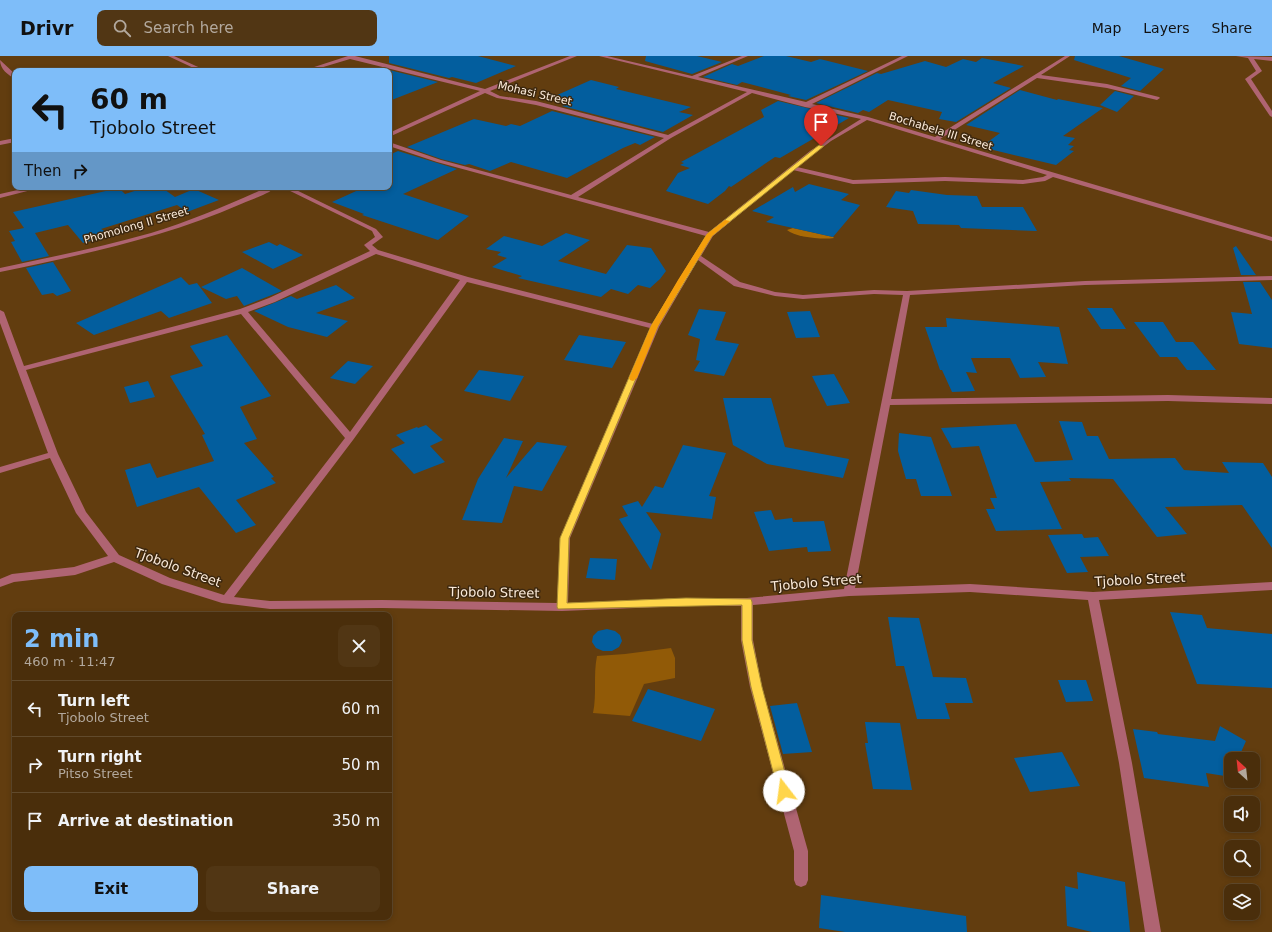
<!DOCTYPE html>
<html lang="en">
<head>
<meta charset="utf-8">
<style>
  :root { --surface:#4a2e0b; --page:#513614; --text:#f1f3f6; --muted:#b2a89d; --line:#614a2c; --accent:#7ebdf9 }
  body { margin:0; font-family:"DejaVu Sans",sans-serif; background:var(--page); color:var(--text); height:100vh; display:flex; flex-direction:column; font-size:15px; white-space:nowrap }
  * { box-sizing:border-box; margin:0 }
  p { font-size:13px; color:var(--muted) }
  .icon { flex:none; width:22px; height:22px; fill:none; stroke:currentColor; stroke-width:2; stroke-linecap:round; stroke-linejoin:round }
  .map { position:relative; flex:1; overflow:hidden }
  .details { position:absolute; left:12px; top:556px; width:380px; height:308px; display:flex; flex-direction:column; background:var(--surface); border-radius:8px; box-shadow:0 2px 6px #0003,0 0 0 1px var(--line) }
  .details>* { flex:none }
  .hud { position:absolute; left:12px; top:12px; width:380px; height:122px; border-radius:8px; box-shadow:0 2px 6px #0003,0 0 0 1px var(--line); background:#7ebdf9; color:#111; overflow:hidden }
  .needle { width:26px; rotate:333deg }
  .controls { position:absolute; left:1224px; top:696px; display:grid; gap:8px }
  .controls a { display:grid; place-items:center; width:36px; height:36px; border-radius:8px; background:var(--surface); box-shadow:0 2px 6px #0003,0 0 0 1px var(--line); font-size:20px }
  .pin { position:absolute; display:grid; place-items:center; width:34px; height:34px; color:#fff; margin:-41px -17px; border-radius:50% 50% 50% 0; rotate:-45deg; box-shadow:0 0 4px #0007 }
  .pin .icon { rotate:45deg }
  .me { position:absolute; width:44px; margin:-22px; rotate:345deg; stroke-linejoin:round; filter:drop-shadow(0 0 3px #0008) }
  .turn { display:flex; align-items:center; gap:14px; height:84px; padding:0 12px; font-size:18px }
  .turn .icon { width:52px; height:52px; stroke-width:2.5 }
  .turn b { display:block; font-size:28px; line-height:34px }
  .then { display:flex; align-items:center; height:38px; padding:0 12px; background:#0003; gap:8px; font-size:15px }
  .round { display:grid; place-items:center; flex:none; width:42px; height:42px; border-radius:8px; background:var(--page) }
  .headline { display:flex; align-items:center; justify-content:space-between; height:68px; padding:0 12px }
  h1 { font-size:24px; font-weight:700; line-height:30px; color:var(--accent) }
  .cta { display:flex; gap:8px; margin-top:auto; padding:8px 12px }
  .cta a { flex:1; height:46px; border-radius:8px; background:var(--accent); color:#111; font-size:16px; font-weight:700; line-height:46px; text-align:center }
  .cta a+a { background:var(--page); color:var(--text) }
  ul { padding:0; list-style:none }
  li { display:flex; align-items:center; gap:12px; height:56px; padding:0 12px; border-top:1px solid var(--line) }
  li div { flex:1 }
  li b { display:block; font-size:15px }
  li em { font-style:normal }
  header { display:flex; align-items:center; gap:24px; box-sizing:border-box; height:56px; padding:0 20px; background:var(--accent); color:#111 }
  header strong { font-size:19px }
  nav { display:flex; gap:22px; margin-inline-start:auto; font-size:14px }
  .search { width:280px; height:36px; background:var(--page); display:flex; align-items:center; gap:10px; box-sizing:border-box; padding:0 14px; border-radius:8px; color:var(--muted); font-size:15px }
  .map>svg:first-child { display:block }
  .green { fill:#915a07 }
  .forest { fill:#aa6a05 }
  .building { fill:#035e9e }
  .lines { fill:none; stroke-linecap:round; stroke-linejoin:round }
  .minor { fill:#af6472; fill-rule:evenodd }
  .route { fill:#ffd54a; stroke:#a68a30 }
  .slow { fill:#f59e0b }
  .labels { text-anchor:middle; stroke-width:3; stroke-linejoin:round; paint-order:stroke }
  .far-street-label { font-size:11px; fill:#fcebda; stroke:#3d280f }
  .street-label { font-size:13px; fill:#fcebda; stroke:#3d280f }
</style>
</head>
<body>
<header>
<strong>Drivr</strong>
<div class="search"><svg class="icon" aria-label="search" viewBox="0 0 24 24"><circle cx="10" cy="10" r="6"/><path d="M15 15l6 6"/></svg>Search here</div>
<nav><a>Map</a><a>Layers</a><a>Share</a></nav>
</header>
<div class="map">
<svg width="1272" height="876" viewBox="0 0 1272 876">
  <rect width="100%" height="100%" fill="#623d0f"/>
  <path class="green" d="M 671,592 L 675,602 L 675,622 L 644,628 L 630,660 L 593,657 C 597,638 593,619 597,600 L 625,598 Z"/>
  <path class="forest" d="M 793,172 L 833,181 L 834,182 C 822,184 795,181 787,174 Z"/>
  <path class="building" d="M 389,0 L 478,0 L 516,10 L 476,27 L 452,21 L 449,22 L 389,7 Z
    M 646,0 L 697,0 L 722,6 L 692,18 L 645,5 Z
    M 764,0 L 786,0 L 811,6 L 820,3 L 868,15 L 806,44 L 788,40 L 791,39 L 742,26 L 737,29 L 703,21 L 732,8 L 738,10 Z
    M 1075,0 L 1119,0 L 1164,13 L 1140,35 L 1121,30 L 1131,22 L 1074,4 Z
    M 982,2 L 1024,10 L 993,27 L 1011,32 L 956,66 L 939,63 L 942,56 L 888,44 L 869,56 L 863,54 L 858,57 L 816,47 L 877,17 L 881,18 L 925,5 L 946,11 L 963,3 L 976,6 Z
    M 389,14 L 438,26 L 389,45 Z
    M 591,24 L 619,31 L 616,33 L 691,51 L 679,56 L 693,59 L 663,76 L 562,50 L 569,47 L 553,42 L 558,41 L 555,40 Z
    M 1020,34 L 1057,44 L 1058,43 L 1103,52 L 1063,80 L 1075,82 L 1068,89 L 1074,90 L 1069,94 L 1074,95 L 1056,109 L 981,91 L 1000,77 L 966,69 Z
    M 1115,35 L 1134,40 L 1117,56 L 1100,49 Z
    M 778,45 L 849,62 L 780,102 L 775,101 L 731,131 L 729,130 L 725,135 L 708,148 L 666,135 L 678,117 L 690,112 L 680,109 L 684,107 L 681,106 L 764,61 L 761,54 Z
    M 552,55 L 655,81 L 640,89 L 635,87 L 623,92 L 567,122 L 511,106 L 490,115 L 469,108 L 465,109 L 441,103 L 407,91 L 474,63 L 506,70 L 511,68 L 520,70 Z
    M 398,95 L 457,113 L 403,138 L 469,160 L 438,184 L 362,159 L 364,158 L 332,146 L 365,131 L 389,131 L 389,99 Z
    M 809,128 L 849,138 L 841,144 L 860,149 L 833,181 L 766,166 L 774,161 L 752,155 L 793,131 L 795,136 Z
    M 161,131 L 175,141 L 194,133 L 219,144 L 187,156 L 177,149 L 101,173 L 112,179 L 83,187 L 68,169 L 35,177 L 49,200 L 22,206 L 11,186 L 15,185 L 9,175 L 24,172 L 13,156 L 119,132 L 125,138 L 144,132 L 148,135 Z
    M 911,134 L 947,139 L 977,140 L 982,151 L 1023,151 L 1037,175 L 961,172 L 959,169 L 918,168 L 913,155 L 886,151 L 896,135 L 909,137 Z
    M 566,177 L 590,184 L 558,205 L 606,218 L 627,189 L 651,192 L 666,215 L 660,223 L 650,232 L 638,229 L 628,238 L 611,233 L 601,241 L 518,222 L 522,220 L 492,211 L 507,202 L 497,199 L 501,196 L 486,193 L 504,180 L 542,190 Z
    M 269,186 L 277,190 L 280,188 L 303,199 L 273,213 L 242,196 Z
    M 1236,190 L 1256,219 L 1241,219 L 1233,192 Z
    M 53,206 L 71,235 L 57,240 L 53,237 L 42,239 L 26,212 Z
    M 242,212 L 282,235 L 244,250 L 237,240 L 226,243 L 201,231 Z
    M 181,221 L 189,229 L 197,227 L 212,247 L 169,262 L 161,255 L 94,279 L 76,267 Z
    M 1243,226 L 1260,226 L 1272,244 L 1272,292 L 1239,288 L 1231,256 L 1252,258 Z
    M 336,229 L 355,242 L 316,257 L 348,265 L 327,281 L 288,271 L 254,255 L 291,240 L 297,243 Z
    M 1087,252 L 1112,252 L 1126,273 L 1101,273 Z
    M 699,253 L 726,256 L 715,284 L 739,288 L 724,320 L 694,315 L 700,305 L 696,304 L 700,283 L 688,279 Z
    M 810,255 L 820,281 L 796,282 L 787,256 Z
    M 946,262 L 1059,271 L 1068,308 L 1038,306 L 1046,321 L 1020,322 L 1010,302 L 971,302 L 977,317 L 966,316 L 975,335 L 952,336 L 942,314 L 940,314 L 925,271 L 947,271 Z
    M 1134,266 L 1163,266 L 1176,286 L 1193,286 L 1216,314 L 1187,314 L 1177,301 L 1160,301 Z
    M 227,279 L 271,340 L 240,351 L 257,383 L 244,387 L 274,421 L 271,422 L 276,427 L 236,444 L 256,469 L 236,477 L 199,431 L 137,451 L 125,414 L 150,407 L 157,422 L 214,405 L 202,379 L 205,378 L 170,320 L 203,310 L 190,290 Z
    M 579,279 L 626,286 L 612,312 L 564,304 Z
    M 348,305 L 373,310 L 355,328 L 330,322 Z
    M 479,314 L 524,320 L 510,345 L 464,335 Z
    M 834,318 L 850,347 L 827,350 L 812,320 Z
    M 148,325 L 155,341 L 130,347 L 124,331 Z
    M 723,342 L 771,342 L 785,391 L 849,403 L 843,422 L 767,408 L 733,389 Z
    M 1059,365 L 1082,366 L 1087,380 L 1098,380 L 1109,403 L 1175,402 L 1184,414 L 1229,417 L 1222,406 L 1263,407 L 1272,421 L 1272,492 L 1242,449 L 1165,451 L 1187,478 L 1157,481 L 1113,423 L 1069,422 L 1071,425 L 1040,426 L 1062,473 L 996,475 L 986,453 L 995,453 L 990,442 L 997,442 L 979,390 L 952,392 L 941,372 L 1016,368 L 1035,406 L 1073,404 Z
    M 426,369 L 443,384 L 430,390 L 445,406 L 414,418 L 391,393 L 405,387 L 396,379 L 417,371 L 418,372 Z
    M 899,377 L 931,381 L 952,440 L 921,440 L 916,423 L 906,423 L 898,395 Z
    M 504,382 L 523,385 L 506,422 L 537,386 L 567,390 L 542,435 L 514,430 L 502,467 L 462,464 L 478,423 Z
    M 683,389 L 726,397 L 709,440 L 716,441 L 712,463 L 646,456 L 661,478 L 651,514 L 619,463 L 628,460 L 622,450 L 638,445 L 642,451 L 655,430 L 663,432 Z
    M 771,454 L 775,464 L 792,462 L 793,466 L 824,465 L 831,495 L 808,496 L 807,491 L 769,495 L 754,456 Z
    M 1082,478 L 1084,482 L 1098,481 L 1109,500 L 1080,501 L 1088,516 L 1067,517 L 1048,479 Z
    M 590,502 L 617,503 L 615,524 L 586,522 Z
    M 1170,556 L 1202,559 L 1207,572 L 1272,578 L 1272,632 L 1197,628 Z
    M 888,561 L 919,562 L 933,621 L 966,622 L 973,647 L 945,647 L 950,663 L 917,663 L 904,610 L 896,610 Z
    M 607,573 L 615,575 L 620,579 L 622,585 L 619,591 L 612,595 L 603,595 L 596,592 L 592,586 L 593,580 L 598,575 Z
    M 1058,624 L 1086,624 L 1093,645 L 1066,646 Z
    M 648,633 L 715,653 L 701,685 L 632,665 Z
    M 797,647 L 812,696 L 783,698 L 770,650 Z
    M 865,666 L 900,667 L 912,734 L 873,733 L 865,687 L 868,687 Z
    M 1220,670 L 1246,685 L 1238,703 L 1231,703 L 1231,721 L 1206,717 L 1209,731 L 1144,722 L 1133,673 L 1157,676 L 1158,678 L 1215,685 Z
    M 1062,696 L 1080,730 L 1030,736 L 1014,702 Z
    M 1077,816 L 1125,826 L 1130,876 L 1092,876 L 1067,870 L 1065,830 L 1078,833 Z
    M 821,839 L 966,860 L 967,876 L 845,876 L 819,872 Z"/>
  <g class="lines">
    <path class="minor" d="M 168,0 L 174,0 L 207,15 L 200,15 Z
      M 348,0 L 355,0 L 485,33 L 570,0 L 577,0 L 490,35 L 500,40 L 536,45 L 668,79 L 747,36 L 599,0 L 607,0 L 692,20 L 742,0 L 748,0 L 698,21 L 806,46 L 902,0 L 908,0 L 812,48 L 868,61 L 935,81 L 1065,0 L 1070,0 L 1041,19 L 1107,28 L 1159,41 L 1160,42 L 1157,44 L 1107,32 L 1037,22 L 940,83 L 1272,181 L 1272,185 L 1053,121 L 1045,125 L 1023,128 L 945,125 L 853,128 L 793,114 L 713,180 L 701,200 L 740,226 L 775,236 L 803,239 L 874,234 L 907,235 L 1085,225 L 1272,220 L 1272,224 L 1085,229 L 910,239 L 891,343 L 1168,339 L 1272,342 L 1272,348 L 1168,345 L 890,349 L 855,532 L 970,528 L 1093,536 L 1272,526 L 1272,534 L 1099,544 L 1132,707 L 1161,876 L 1145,876 L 1119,707 L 1088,544 L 970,536 L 849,540 L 753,549 L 753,584 L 762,631 L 808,795 L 808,824 L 806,829 L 801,831 L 796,829 L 794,824 L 794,795 L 750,631 L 741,584 L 741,550 L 685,550 L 562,555 L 382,552 L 270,553 L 222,547 L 162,528 L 114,506 L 75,519 L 14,526 L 0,531 L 0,523 L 12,518 L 74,511 L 108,500 L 76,457 L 50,402 L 0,417 L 0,411 L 48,397 L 0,267 L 0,254 L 4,256 L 24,310 L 240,253 L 269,242 L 370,195 L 364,189 L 375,181 L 372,175 L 282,131 L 290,131 L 376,173 L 383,181 L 372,189 L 378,194 L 468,221 L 653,268 L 706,180 L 437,106 L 389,90 L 389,86 L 441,104 L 571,139 L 664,82 L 536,49 L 497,42 L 485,37 L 389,81 L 389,77 L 480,35 L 350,3 L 310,15 L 302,15 ZM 752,37 L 805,51 L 861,63 L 810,95 L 709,176 L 578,141 L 671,82 ZM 867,64 L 1047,119 L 1043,121 L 1023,124 L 945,121 L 853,124 L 797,111 L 831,85 ZM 376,198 L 460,224 L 350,376 L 248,256 L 275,246 ZM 698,204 L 734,230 L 775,240 L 803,243 L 874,238 L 903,239 L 844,533 L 747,542 L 685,542 L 568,547 L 570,482 L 659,271 ZM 467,226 L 650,272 L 560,482 L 557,547 L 382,544 L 270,545 L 234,541 L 353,384 ZM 241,258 L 345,382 L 224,539 L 170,522 L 119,499 L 86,456 L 58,398 L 26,314 Z
      M 1236,0 L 1272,1 L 1272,5 L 1254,3 L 1262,15 L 1251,23 L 1272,55 L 1272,61 L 1270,60 L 1245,23 L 1256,15 L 1248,2 Z
      M 0,4 L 15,18 L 15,23 C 8,19 0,13 0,4 Z
      M 15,82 L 15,86 L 0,89 L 0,85 Z
      M 31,131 L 43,131 L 0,142 L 0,138 Z
      M 268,131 L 276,131 C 267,139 252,143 241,148 C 164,182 81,199 0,216 L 0,212 C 51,201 102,191 151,177 C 191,165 230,148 268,131 Z"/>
  </g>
  <path class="route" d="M 819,89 L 824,90 L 712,180 L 658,270 L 569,482 L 567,547 L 686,542 L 751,543 L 752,546 L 752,584 L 762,631 L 790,735 L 789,739 L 784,740 L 780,739 L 778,735 L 751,631 L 742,584 L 742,549 L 558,553 L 557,551 L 560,482 L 651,270 L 707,178 Z"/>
  <path class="slow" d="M 725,164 L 730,165 L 712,180 L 685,224 L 658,270 L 637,322 L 633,325 L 630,324 L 629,322 L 651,270 L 678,224 L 707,178 Z"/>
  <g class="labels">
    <g class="far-street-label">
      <text transform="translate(535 37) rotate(13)" y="4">Mohasi Street</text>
      <text transform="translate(941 75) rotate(17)" y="4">Bochabela III Street</text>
      <text transform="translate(136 169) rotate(-16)" y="4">Phomolong II Street</text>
    </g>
    <g class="street-label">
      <text transform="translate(178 511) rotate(20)" y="5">Tjobolo Street</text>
      <text transform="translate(1140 523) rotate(-3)" y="5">Tjobolo Street</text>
      <text transform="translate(816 526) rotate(-5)" y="5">Tjobolo Street</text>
      <text transform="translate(494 536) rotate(1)" y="5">Tjobolo Street</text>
    </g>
  </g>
</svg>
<div class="controls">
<a><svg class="needle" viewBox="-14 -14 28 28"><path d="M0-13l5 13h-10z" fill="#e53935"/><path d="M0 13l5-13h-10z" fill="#b2a89d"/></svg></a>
<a><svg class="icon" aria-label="sound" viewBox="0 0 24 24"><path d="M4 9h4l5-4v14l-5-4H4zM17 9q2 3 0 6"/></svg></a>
<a><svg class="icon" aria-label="search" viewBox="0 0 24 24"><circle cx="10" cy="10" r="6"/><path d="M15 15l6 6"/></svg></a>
<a><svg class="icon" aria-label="layers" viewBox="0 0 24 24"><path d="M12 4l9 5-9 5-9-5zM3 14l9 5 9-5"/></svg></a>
</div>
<div class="pin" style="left:821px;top:90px;background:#d93025"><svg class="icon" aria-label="arrive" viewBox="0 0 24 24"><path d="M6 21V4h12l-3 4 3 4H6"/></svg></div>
<svg class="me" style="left:784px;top:735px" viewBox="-20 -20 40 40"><circle r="19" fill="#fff"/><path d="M0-13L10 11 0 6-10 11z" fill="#ffd54a"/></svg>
<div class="hud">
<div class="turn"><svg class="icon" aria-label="left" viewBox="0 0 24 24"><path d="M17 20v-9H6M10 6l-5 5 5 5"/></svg><div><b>60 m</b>Tjobolo Street</div></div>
<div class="then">Then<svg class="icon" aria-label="right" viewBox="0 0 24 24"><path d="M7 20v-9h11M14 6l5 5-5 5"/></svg></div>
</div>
<section class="details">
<div class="headline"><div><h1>2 min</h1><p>460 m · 11:47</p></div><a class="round"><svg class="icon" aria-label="close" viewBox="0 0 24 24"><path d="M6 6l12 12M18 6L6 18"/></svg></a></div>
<ul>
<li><svg class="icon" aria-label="left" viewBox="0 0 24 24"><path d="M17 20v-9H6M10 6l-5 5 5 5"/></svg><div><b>Turn left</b><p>Tjobolo Street</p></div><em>60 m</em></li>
<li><svg class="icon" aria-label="right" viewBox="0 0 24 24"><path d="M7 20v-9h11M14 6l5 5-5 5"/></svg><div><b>Turn right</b><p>Pitso Street</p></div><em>50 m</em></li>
<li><svg class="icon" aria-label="arrive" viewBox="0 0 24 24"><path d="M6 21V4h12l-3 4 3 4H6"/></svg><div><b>Arrive at destination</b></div><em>350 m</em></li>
</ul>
<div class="cta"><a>Exit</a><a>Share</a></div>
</section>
</div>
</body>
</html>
